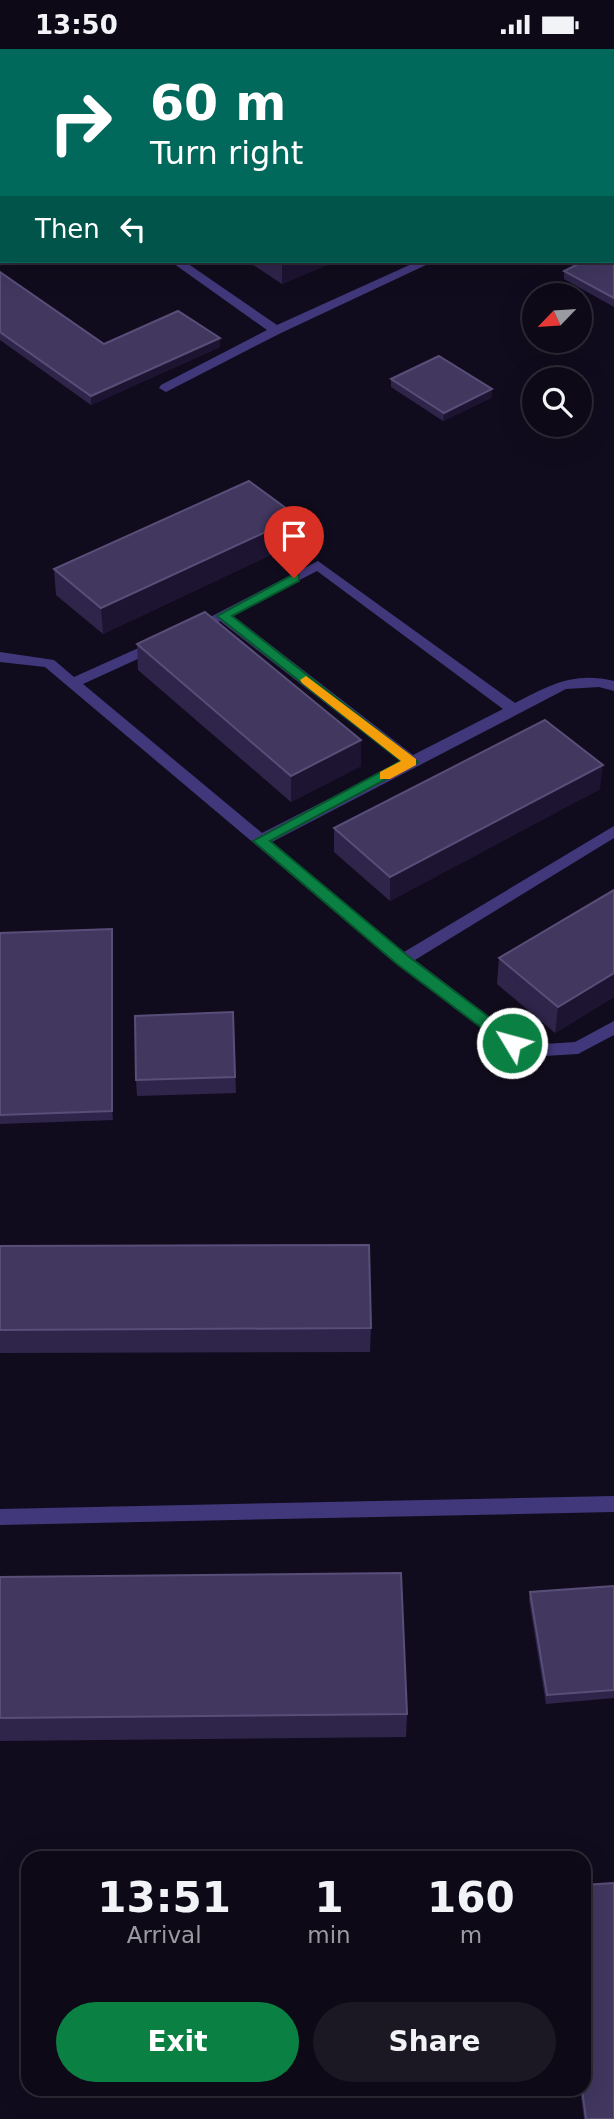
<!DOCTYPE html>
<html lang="en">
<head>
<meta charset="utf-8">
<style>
  :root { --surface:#0d0916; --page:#1b1723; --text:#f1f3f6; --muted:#9a9aa1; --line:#2d2a35; --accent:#0b8043 }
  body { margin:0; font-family:"DejaVu Sans",sans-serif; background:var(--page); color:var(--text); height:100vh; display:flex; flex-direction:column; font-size:26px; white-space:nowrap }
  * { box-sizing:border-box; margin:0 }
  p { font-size:23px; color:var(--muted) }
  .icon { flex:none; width:38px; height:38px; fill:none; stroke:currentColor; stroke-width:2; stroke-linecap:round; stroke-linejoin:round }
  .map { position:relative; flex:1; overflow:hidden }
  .sheet { position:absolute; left:21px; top:1802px; width:570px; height:245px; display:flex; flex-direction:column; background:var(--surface); border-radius:21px; box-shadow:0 7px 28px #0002,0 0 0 2px var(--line) }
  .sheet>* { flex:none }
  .guide { position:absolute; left:0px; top:0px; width:614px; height:214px; box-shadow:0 7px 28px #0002,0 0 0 2px var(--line); background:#00695c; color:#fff; overflow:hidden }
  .needle { width:46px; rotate:245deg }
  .tools { position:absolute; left:522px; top:234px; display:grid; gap:14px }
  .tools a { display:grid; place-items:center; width:70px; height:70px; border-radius:50%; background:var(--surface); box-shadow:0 7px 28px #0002,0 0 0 2px var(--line); font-size:35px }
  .pin { position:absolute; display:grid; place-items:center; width:60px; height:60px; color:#fff; margin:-72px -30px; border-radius:50% 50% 50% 0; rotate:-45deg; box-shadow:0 0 7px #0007 }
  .pin .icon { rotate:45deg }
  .me { position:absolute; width:77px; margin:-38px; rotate:307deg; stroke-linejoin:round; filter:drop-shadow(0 0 5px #0008) }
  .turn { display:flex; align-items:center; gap:24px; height:147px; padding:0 35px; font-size:32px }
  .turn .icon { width:91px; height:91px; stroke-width:2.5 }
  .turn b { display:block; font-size:49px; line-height:60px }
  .then { display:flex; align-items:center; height:66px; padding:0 35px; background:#0003; gap:14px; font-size:26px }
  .eta { display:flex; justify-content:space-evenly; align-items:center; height:119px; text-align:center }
  .eta b { font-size:42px; font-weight:700; line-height:49px }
  .button { display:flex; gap:14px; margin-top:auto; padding:14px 35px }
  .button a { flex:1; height:80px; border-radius:42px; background:var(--accent); color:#fff; font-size:28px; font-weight:700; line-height:80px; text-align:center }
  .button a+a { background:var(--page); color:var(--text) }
  .status { display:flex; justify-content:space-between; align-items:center; height:49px; padding:0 35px; background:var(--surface); direction:ltr }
  .status svg { height:19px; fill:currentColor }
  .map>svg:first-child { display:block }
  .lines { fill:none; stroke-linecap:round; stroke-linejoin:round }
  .minor { fill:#41387b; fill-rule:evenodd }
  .wall { fill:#2f254b }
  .shaded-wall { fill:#1c1431 }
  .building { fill:#41375f; stroke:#584e78; stroke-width:2 }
  .route { fill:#0b8043; stroke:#07532c; stroke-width:2 }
  .slow { fill:#f59e0b }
</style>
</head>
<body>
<div class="status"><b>13:50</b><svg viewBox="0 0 49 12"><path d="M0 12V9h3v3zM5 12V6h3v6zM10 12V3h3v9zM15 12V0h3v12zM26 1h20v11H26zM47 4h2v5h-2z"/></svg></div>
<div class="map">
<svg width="614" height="2070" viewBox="0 0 614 2070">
  <rect width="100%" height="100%" fill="#110c1d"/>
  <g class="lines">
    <path class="minor" d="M 38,0 L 52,0 L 37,2 Z
      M 0,13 L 2,13 L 0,20 Z
      M 0,88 L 2,89 L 2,96 L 0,96 Z
      M 170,212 L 184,212 L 277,276 L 416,213 L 420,212 L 426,216 L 281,284 L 166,343 L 159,339 L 161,336 L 267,281 Z
      M 318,512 L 515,654 C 550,636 574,622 614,632 L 614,642 L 599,638 L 566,640 L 272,793 L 404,903 L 614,777 L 614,789 L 415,911 L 517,989 L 544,995 L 575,993 L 614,972 L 614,986 L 578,1005 L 544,1007 L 506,998 L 397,915 L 45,618 L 0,613 L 0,603 L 54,611 L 74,628 L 154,592 L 164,592 L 166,595 L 164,598 L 83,635 L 262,784 L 401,713 L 220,572 L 194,585 L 187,580 ZM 317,522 L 503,660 L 413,706 L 232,566 Z
      M 614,1447 L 614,1463 L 0,1476 L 0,1460 Z"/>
  </g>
  <path class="wall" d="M 429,0 L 583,0 L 587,2 L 432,2 Z
    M 614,197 L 614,258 L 564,230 L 564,222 Z
    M 247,212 L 336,212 L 282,235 Z
    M 0,223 L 104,295 L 220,289 L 220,298 L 91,356 L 0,291 Z
    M 391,330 L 492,340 L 491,349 L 443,372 L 391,338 Z
    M 298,468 L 298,493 L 103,585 L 56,546 L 54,520 Z
    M 137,595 L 361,717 L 291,753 L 138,621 Z
    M 600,740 L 390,852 L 334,803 L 334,779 Z
    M 614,841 L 614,948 L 555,984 L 497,935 L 499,909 Z
    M 112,880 L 113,1071 L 0,1075 L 0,884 Z
    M 233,963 L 236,1044 L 137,1047 L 136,1031 Z
    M 0,1197 L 371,1279 L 370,1303 L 0,1304 Z
    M 0,1528 L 407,1665 L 406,1688 L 0,1692 Z
    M 614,1537 L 614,1649 L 546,1655 L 529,1551 L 530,1543 Z
    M 580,2040 L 584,2040 L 614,2070 L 584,2070 Z"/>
  <path class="shaded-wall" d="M 455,0 L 484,0 L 484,2 L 455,2 Z
    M 612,61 L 614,61 L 614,79 L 612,80 Z
    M 2,207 L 2,212 L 12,212 L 0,217 L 0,208 Z
    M 289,212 L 336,212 L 282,235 L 282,215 Z
    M 220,289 L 220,298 L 91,356 L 91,347 Z
    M 492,340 L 491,349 L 443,372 L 444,364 Z
    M 298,468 L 298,493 L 103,585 L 101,559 Z
    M 361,691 L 361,717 L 291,753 L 291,727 Z
    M 603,716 L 600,740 L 390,852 L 390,828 Z
    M 112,880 L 113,889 L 113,1071 L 112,1062 Z
    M 614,924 L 614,948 L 555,984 L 558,958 Z"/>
  <path class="building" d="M 515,0 L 583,0 L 587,2 L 518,2 Z
    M 612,15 L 614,16 L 614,61 L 612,61 Z
    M 2,164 L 2,207 L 0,208 L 0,165 Z
    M 614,197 L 614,249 L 564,222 L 584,212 L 612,212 L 612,198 Z
    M 277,212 L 289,212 L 282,215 Z
    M 0,223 L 104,295 L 178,262 L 220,289 L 91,347 L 0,283 Z
    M 439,307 L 492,340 L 444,364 L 391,330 Z
    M 249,432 L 298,468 L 101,559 L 54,520 Z
    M 205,563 L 361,691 L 291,727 L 137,595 Z
    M 545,671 L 603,716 L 390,828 L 334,779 Z
    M 614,841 L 614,924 L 558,958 L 499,909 Z
    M 112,880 L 112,1062 L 0,1066 L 0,884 Z
    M 233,963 L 235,1028 L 136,1031 L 135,967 Z
    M 369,1196 L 371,1279 L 0,1281 L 0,1197 Z
    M 401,1524 L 407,1665 L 0,1669 L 0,1528 Z
    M 614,1537 L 614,1641 L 547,1646 L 530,1543 Z
    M 614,1834 L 614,2070 L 586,2070 L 582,2040 L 584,2040 L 584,1836 Z"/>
  <path class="route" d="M 294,525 L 299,526 L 299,532 L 232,567 L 418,713 L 270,792 L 408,907 L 518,990 L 520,994 L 518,998 L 507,998 L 397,915 L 253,792 L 401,712 L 217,567 Z"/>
  <path class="slow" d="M 306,627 L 416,710 L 416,716 L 390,730 L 380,730 L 380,723 L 401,712 L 302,634 L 300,631 Z"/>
</svg>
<div class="tools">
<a><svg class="needle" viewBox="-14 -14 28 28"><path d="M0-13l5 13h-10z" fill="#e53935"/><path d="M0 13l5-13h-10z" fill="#9a9aa1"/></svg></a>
<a><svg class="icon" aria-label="search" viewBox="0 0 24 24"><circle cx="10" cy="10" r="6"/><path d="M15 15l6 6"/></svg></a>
</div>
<div class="pin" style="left:294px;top:529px;background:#d93025"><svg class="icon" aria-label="arrive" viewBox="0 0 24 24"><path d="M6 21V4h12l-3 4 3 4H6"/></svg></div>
<svg class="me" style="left:512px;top:994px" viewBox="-20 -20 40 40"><circle r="17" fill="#0b8043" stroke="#fff" stroke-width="3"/><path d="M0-11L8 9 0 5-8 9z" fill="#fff"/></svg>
<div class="guide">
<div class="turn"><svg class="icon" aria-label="right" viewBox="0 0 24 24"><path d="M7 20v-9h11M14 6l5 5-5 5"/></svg><div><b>60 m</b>Turn right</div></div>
<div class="then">Then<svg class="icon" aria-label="left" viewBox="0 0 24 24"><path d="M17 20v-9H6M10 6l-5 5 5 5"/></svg></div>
</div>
<section class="sheet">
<div class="eta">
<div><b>13:51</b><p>Arrival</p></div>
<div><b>1</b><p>min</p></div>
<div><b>160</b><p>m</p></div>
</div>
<div class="button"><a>Exit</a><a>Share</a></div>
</section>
</div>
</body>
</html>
